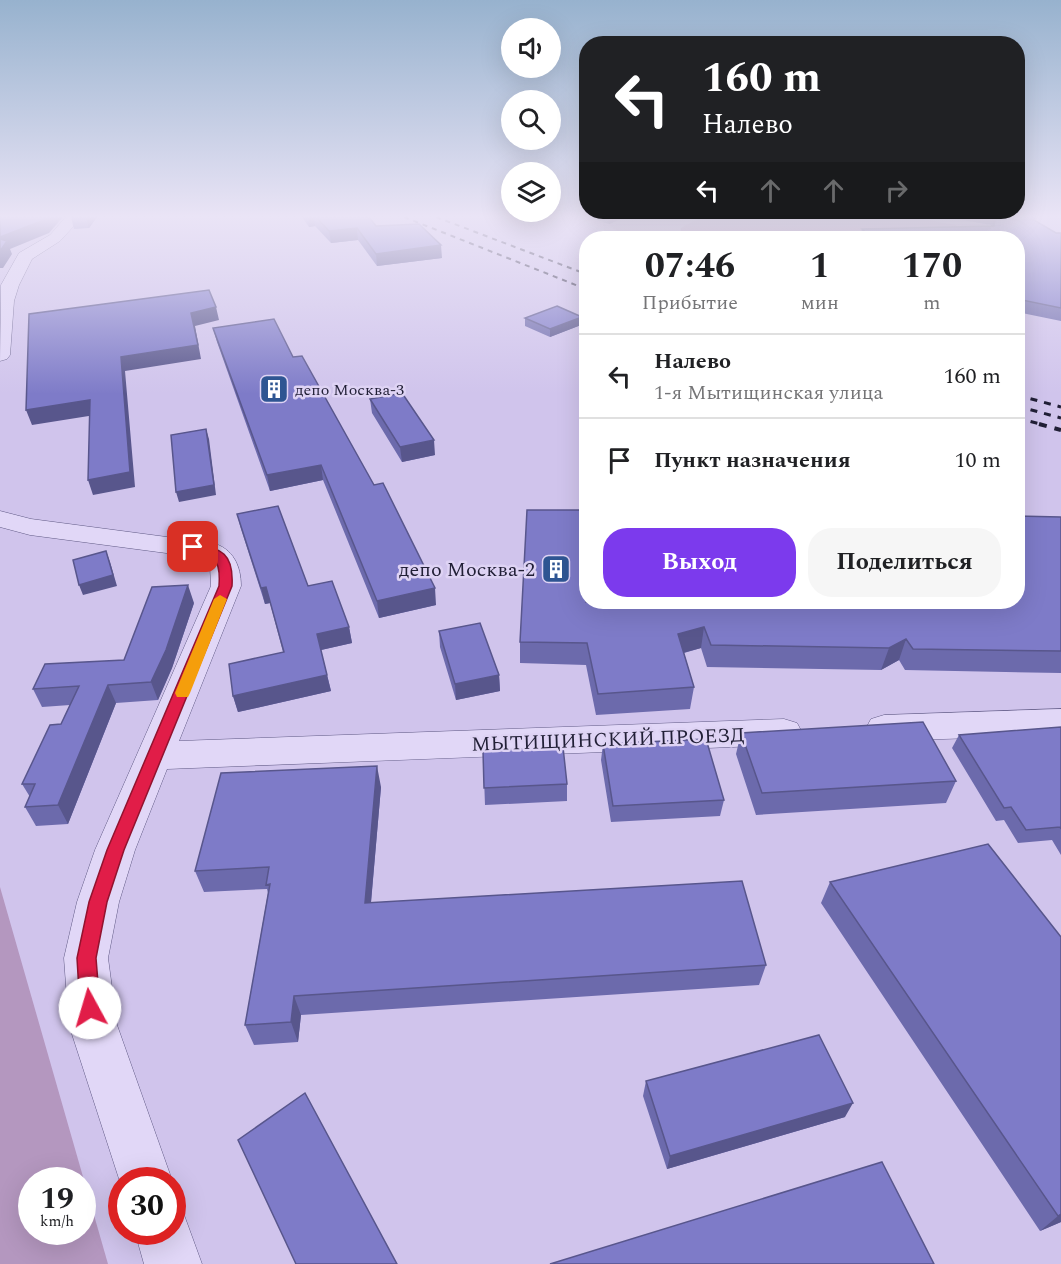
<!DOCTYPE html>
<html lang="ru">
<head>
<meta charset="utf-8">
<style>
  :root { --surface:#fff; --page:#f6f6f6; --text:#202124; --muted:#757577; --line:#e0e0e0; --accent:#7c3aed }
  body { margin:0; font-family:Spectral,serif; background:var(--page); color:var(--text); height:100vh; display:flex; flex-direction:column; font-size:22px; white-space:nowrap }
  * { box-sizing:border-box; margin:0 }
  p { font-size:20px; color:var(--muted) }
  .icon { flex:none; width:33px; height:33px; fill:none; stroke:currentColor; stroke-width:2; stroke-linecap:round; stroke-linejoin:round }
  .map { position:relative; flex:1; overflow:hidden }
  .side { position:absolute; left:579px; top:231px; width:446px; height:378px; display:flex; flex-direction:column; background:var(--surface); border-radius:24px; box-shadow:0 6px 24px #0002 }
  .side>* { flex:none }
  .guide { position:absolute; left:579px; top:36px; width:446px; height:183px; border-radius:24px; box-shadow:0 6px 24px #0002; background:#202124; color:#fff; overflow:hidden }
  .controls { position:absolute; left:501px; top:18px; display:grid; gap:12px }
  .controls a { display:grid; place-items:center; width:60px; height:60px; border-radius:50%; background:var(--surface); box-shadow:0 6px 24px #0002; font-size:30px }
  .speed { position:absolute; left:18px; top:1167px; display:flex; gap:12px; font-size:30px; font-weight:700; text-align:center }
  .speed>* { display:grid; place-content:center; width:78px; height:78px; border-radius:50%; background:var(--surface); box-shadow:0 6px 24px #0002; line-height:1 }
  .speed small { font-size:15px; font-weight:400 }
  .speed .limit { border:9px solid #d22; background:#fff; color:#111 }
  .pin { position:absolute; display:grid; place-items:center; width:51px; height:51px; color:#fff; margin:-26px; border-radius:12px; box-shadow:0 3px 9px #0006 }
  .me { position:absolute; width:66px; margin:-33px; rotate:354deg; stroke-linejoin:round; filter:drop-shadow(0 0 4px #0008) }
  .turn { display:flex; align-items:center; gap:21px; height:126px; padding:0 24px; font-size:27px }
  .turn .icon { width:78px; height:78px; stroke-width:2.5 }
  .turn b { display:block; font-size:42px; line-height:51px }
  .lanes { display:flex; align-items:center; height:57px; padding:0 24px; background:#0003; justify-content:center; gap:30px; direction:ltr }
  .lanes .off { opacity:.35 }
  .eta { display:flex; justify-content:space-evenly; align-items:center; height:102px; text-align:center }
  .eta b { font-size:36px; font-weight:700; line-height:42px }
  .button { display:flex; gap:12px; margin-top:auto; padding:12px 24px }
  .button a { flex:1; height:69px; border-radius:24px; background:var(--accent); color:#fff; font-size:24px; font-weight:700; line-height:69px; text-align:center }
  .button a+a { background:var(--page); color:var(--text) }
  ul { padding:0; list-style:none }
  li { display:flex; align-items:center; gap:18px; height:84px; padding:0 24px; border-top:2px solid var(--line) }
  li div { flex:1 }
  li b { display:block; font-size:22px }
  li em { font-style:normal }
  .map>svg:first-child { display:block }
  .green { fill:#bc98c9 }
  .cemetery { fill:#b497bf; fill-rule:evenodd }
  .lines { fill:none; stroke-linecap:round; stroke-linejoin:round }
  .minor-casing { stroke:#615b86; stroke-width:1 }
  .minor { fill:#e1d7f7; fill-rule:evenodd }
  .rail-far2 { stroke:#211f36; stroke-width:2; stroke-dasharray:5 5; stroke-linecap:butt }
  .rail-far1 { stroke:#211f36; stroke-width:3; stroke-dasharray:7 7; stroke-linecap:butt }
  .rail { stroke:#211f36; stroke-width:4; stroke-dasharray:8 8; stroke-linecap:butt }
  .wall { fill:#6c6aac }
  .shaded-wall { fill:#58568c }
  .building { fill:#7e7bc8; stroke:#58568c; stroke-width:1.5 }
  .route { fill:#e11d48; stroke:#92132f; stroke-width:1.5 }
  .slow { fill:#f59e0b }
  .labels { text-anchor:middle; stroke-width:5; stroke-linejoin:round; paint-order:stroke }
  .far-poi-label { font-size:16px; fill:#211f36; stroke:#ded3f4; text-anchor:start }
  .poi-label { font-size:20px; fill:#211f36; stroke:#ded3f4; text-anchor:end }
  .street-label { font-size:20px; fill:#211f36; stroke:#ded3f4 }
</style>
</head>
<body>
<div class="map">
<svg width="1061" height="1264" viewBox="0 0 1061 1264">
  <rect width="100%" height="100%" fill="#d0c4ec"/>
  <path class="green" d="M 701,217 L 910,217 L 956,225 L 959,229 L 825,231 L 808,238 L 712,238 L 681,233 L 681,228 Z"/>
  <path class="cemetery" d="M 0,887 L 108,1264 L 0,1264 ZM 32,1180 L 82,1180 L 82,1232 L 32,1232 Z"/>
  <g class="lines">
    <g class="minor-casing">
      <path id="minor" d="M 66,217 L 82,217 L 60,241 L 32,259 L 19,285 L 14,301 L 10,355 L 7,359 L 0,361 L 1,285 L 19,253 L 50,235 Z
        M 0,511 L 31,519 L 212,543 C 233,548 241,566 241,586 L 179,741 L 784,719 L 797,723 L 802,732 L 797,741 L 784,745 L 167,769 L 135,850 L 119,902 L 108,958 L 117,1025 L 172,1180 L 122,1180 L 122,1188 L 69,1025 L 64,958 L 77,902 L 95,850 L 211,586 L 210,566 L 204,558 L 30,535 L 0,527 Z
        M 1061,709 L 1061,735 L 884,741 L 871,737 L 866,728 L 871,719 L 884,715 Z
        M 172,1208 L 183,1212 L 202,1264 L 144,1264 L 135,1232 L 172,1232 Z"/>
    </g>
    <use href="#minor" class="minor"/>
    <path class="rail-far2" d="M 404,217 L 586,289
      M 436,217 L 586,274"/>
    <path class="rail-far1" d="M 1017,395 L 1061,407
      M 1017,406 L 1061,418
      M 1017,418 L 1044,425"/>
    <path class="rail" d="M 1039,424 L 1061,430"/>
  </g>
  <path class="wall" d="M 71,217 L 97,217 L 89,228 L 74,229 Z
    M 302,217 L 369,217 L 376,226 L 442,258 L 377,266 L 358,240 L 331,243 L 315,226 L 309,227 Z
    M 588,217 L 625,217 L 609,224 Z
    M 946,217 L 1038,217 L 1034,220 L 1056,233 L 1061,233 L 1061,321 L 1017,312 L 1017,238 L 860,238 L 862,229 L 991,226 L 991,225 Z
    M 582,317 L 581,325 L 550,337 L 525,326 L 525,318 Z
    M 213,328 L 293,357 L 374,485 L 436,605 L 379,618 L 323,480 L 270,491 L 217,342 Z
    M 370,399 L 435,455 L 402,462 L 372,413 Z
    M 237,514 L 349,627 L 352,643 L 321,650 L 331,691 L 238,712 L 233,696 L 283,652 L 270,603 L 265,604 L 241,529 Z
    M 1061,517 L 1061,673 L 905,670 L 899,660 L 881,670 L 707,667 L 701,648 L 684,653 L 694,687 L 690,709 L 596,715 L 586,665 L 520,663 L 520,642 Z
    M 194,603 L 172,668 L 158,700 L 116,703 L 68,824 L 36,826 L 25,807 L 30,797 L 22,784 L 61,724 L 70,705 L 42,707 L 33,689 L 124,660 Z
    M 439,631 L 499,675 L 500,691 L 456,700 L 440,647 Z
    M 1061,727 L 1061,855 L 1052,840 L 1018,843 L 1004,820 L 996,821 L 952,748 L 959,735 Z
    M 741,733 L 956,781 L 946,803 L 756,815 L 736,754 Z
    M 603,744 L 724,800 L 720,816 L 611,822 L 601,760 Z
    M 483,751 L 567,784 L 567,801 L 485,805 Z
    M 381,787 L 371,903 L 766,965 L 759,985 L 301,1015 L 298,1042 L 254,1045 L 245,1025 L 268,893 L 267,889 L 204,892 L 195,871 Z
    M 830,882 L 1061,937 L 1061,1222 L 1040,1231 L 821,903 Z
    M 646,1081 L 845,1117 L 667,1169 L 643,1096 Z"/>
  <path class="shaded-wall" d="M 47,217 L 63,217 L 49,233 L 10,249 L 12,254 L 3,268 L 0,268 L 0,237 Z
    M 85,217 L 97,217 L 89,228 Z
    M 308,217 L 314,217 L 315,226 L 309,227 Z
    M 609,217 L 625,217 L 609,224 Z
    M 357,228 L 358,240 L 331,243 L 329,231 Z
    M 441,245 L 442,258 L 377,266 L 376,254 Z
    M 216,307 L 219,320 L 195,326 L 201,359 L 125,371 L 135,487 L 93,495 L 88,480 L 121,357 L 191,313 Z
    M 582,317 L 581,325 L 550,337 L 550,329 Z
    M 90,400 L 95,415 L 32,425 L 26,410 Z
    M 206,429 L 209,439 L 216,495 L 179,502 L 176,492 Z
    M 434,440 L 435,455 L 402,462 L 400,447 Z
    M 321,465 L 323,480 L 270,491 L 267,475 Z
    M 106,551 L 110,562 L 117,586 L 83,595 L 79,585 Z
    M 188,585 L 194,603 L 172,668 L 158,700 L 151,682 Z
    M 266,587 L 270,603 L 265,604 L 261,588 Z
    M 435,588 L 436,605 L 379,618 L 377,601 Z
    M 349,627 L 352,643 L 321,650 L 317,634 Z
    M 704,627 L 701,648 L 675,655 L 678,634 Z
    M 906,639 L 899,660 L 881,670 L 889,648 Z
    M 327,675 L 331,691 L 238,712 L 233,696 Z
    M 499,675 L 500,691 L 456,700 L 455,684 Z
    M 108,685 L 116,703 L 68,824 L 58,805 Z
    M 377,766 L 381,787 L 369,924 L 365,903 Z
    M 294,996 L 301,1015 L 298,1042 L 291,1022 Z
    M 853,1103 L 845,1117 L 667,1169 L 670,1156 Z
    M 1061,1214 L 1061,1222 L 1040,1231 L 1058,1216 Z"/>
  <path class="building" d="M 0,217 L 47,217 L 44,220 L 0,237 Z
    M 316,217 L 369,217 L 376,226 L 419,224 L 441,245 L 376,254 L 357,228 L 329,231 Z
    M 994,217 L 1029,217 L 1056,233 L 1061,233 L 1061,308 L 1017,299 L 1017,238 L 873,238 L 862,229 L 994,226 Z
    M 0,239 L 7,241 L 0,251 Z
    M 209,290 L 216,307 L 191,313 L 198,345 L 121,357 L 130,472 L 88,480 L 90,400 L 26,410 L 29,314 Z
    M 557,306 L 582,317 L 550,329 L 525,318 Z
    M 274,319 L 293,357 L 302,356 L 374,485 L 383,483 L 435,588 L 377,601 L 321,465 L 267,475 L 213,328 Z
    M 402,393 L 434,440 L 400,447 L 370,399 Z
    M 206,429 L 214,485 L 176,492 L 171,435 Z
    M 278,506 L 308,586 L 332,581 L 349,627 L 317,634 L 327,675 L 233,696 L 229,664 L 284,652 L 266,587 L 261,588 L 237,514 Z
    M 527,510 L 586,510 L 586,602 L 1017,602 L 1017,516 L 1061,517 L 1061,651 L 913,649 L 906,639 L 889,648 L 711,645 L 704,627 L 678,634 L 694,687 L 598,694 L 587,643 L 520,642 Z
    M 106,551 L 113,575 L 79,585 L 73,560 Z
    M 188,585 L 166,650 L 151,682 L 108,685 L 58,805 L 25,807 L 35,784 L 22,784 L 50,725 L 61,724 L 79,686 L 33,689 L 45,664 L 124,660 L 152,587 Z
    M 480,623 L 499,675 L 455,684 L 439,631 Z
    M 923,722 L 956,781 L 762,793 L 741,733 Z
    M 1061,727 L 1061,829 L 1060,827 L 1026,830 L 1011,807 L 1004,808 L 959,735 Z
    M 706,739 L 724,800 L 613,806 L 603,744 Z
    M 563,747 L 567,784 L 484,788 L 483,751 Z
    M 377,766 L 365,903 L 742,881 L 766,965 L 294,996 L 291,1022 L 245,1025 L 270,884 L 266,885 L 269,867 L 195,871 L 221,773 Z
    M 988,844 L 1061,937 L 1061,1214 L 1058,1216 L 830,882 Z
    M 819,1035 L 853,1103 L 670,1156 L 646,1081 Z
    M 305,1093 L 397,1264 L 296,1264 L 238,1140 Z
    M 882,1162 L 934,1264 L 550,1264 Z"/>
  <linearGradient id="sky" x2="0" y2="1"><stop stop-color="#97b2ce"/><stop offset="0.55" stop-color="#eae4f6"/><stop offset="1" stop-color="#eae4f6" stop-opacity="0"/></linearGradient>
  <rect width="1061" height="394" fill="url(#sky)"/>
  <path class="route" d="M 193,543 C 222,549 234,553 232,586 L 124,850 L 107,902 L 96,958 L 100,1008 L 97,1015 L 90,1018 L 83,1015 L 80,1008 L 77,958 L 89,902 L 107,850 L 219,586 C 221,558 215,556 189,549 L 189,544 Z"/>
  <path class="slow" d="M 220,595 L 227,599 L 190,693 L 188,697 L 177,697 L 175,693 L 214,599 Z"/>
  <defs>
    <g id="building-square" transform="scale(1.5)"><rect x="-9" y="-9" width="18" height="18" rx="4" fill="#2e5592" stroke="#ded3f4"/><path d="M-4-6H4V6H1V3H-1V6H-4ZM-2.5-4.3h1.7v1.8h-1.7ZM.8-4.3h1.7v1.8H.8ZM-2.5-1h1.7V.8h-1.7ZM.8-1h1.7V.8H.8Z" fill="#fff"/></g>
  </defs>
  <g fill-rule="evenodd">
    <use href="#building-square" x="274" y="389"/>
    <use href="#building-square" x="556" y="569"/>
  </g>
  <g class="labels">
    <g class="far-poi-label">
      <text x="295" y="395">депо Москва-3</text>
    </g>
    <g class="poi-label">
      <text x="535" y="576">депо Москва-2</text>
    </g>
    <g class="street-label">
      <text transform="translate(608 739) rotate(-2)" y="7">МЫТИЩИНСКИЙ ПРОЕЗД</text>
    </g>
  </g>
</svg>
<div class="controls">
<a><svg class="icon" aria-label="sound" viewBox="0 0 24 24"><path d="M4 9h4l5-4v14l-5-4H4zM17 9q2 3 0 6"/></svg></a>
<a><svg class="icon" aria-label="search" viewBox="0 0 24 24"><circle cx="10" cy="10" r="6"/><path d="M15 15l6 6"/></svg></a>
<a><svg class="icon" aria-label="layers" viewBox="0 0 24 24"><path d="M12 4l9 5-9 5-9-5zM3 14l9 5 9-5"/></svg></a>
</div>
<div class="speed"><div>19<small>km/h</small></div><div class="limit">30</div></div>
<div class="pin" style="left:193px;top:547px;background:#d93025"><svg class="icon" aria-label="arrive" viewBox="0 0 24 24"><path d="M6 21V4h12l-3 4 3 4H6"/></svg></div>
<svg class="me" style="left:90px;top:1008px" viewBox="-20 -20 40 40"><circle r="19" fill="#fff"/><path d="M0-13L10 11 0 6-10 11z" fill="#e11d48"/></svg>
<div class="guide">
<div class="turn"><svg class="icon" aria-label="left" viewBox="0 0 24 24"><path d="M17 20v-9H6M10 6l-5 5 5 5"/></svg><div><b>160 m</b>Налево</div></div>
<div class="lanes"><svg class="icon" aria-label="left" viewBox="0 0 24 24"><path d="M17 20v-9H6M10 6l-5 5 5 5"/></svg><svg class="icon off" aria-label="ahead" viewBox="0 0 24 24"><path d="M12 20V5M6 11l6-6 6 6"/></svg><svg class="icon off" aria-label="ahead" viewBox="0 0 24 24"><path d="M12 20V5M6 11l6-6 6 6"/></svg><svg class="icon off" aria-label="right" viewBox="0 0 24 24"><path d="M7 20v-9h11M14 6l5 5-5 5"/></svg></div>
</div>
<section class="side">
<div class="eta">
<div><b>07:46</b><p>Прибытие</p></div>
<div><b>1</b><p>мин</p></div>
<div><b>170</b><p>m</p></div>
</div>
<ul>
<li><svg class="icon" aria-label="left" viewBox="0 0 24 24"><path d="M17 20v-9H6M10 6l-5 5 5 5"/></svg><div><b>Налево</b><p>1-я Мытищинская улица</p></div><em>160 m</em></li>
<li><svg class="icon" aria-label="arrive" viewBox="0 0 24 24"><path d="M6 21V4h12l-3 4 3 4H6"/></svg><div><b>Пункт назначения</b></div><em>10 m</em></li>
</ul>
<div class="button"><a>Выход</a><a>Поделиться</a></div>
</section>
</div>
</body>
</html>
